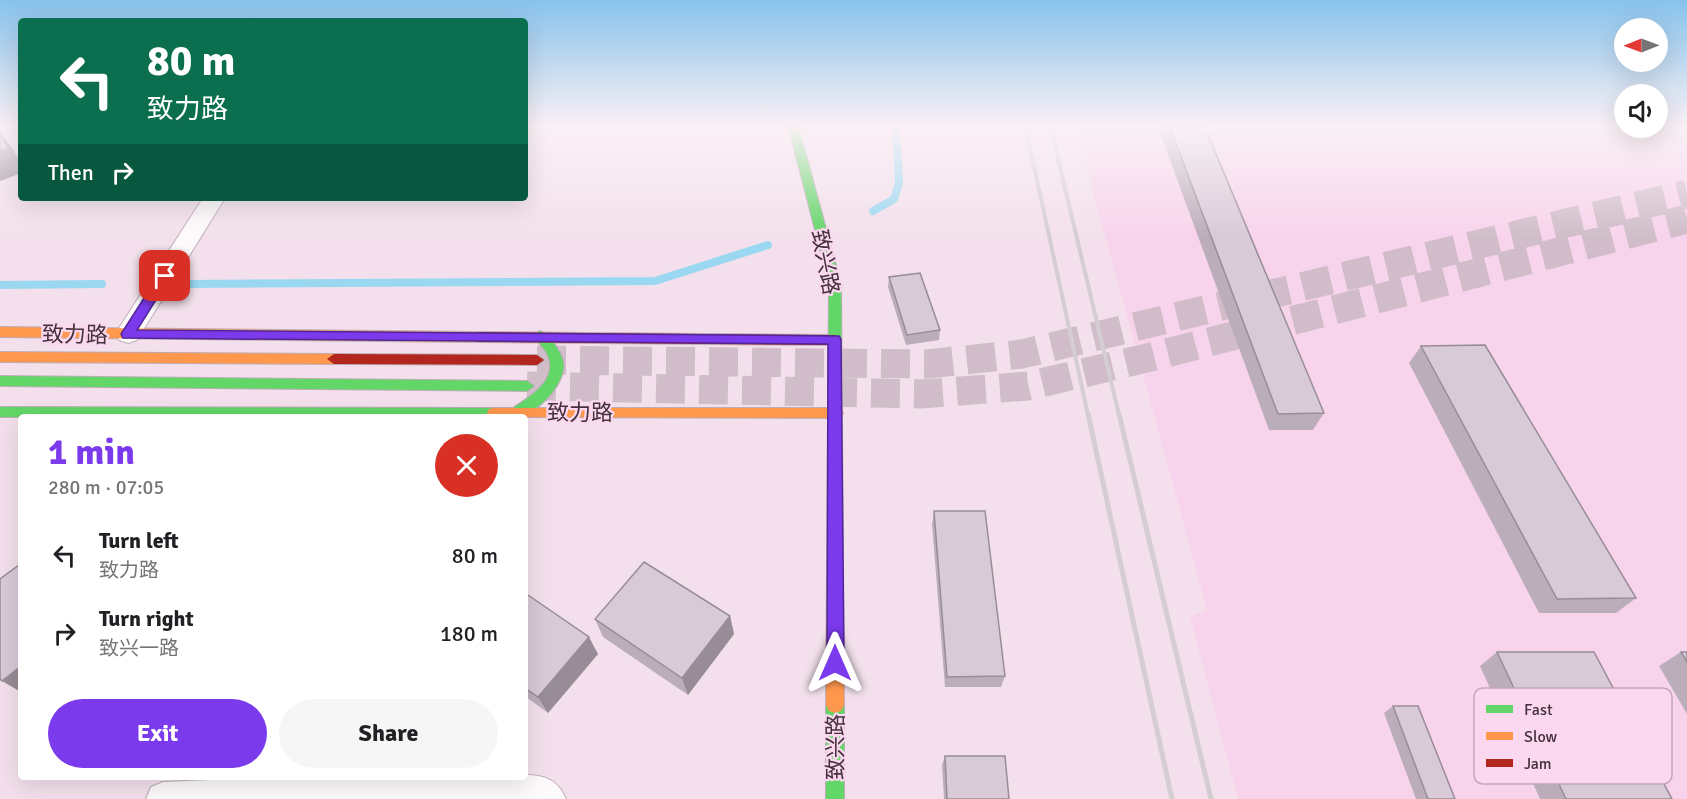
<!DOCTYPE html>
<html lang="en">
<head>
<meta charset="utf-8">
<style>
  :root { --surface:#fff; --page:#f6f6f6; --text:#202124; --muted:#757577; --accent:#7c3aed }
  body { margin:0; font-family:Signika,"Noto Sans SC",sans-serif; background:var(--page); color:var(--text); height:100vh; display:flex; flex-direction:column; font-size:22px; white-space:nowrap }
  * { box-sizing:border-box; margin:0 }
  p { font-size:20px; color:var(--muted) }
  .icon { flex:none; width:33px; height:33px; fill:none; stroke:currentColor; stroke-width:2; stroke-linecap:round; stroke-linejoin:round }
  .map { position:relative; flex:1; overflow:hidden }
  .details { position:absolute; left:18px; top:414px; width:510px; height:366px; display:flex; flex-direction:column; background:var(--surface); border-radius:6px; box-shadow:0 6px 24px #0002 }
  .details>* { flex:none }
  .guide { position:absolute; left:18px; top:18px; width:510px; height:183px; border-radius:6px; box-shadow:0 6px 24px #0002; background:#0b6e4f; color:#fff; overflow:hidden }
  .needle { width:39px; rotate:269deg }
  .controls { position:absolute; left:1614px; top:18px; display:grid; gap:12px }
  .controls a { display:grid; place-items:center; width:54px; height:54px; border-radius:50%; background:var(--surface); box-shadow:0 6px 24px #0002; font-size:30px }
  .pin { position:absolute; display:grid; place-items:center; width:51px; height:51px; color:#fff; margin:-26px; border-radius:12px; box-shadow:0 3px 9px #0006 }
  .me { position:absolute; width:66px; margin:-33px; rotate:0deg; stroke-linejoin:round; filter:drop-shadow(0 0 4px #0008) }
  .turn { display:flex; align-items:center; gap:21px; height:126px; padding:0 30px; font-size:27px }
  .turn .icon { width:78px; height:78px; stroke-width:2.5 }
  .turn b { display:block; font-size:42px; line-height:51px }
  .then { display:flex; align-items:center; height:57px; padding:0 30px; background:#0003; gap:12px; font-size:22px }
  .round { display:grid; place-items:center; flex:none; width:63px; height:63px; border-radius:32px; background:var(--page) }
  .headline { display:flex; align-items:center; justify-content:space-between; height:102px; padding:0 30px }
  h1 { font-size:36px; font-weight:700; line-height:45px; color:var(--accent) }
  .button { display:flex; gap:12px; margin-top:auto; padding:12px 30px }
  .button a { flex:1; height:69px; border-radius:36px; background:var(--accent); color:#fff; font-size:24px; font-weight:700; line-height:69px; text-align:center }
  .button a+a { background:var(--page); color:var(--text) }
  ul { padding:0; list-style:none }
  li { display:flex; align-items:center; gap:18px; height:78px; padding:0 30px }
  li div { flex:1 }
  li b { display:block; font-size:22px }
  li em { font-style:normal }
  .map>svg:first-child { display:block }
  .built { fill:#f8d4ec }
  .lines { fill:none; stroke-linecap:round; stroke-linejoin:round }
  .stream { stroke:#99d8f0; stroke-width:8 }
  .secondary-tunnel { stroke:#d0bdc9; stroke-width:29; stroke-dasharray:29 14; stroke-linecap:butt }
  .street-casing { stroke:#bdadb7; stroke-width:2 }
  .fast-casing { stroke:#bdadb7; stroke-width:2 }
  .slow-casing { stroke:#bdadb7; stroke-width:2 }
  .jam-casing { stroke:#bdadb7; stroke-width:2 }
  .street { fill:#fdfafc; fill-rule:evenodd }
  .fast { fill:#63d668; fill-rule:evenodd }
  .slow { fill:#ff974d; fill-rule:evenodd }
  .jam { fill:#b3261e; fill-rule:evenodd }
  .rail-far1 { stroke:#d4ced2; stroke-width:4 }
  .rail { stroke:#d4ced2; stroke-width:5 }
  .wall { fill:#bbaeba }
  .shaded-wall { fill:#988d97 }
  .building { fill:#d9cad8; stroke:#988d97; stroke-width:1.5 }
  .route { fill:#7c3aed; stroke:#51269a; stroke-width:1.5 }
  .labels { text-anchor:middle; stroke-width:4.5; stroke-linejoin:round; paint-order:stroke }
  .street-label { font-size:22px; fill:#43323d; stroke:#fbd8ef }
  .key { fill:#fbd8ef; stroke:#c4a6ba; stroke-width:1.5 }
  .key-label { font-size:16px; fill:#43323d }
</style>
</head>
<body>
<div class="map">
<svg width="1687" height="799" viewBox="0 0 1687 799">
  <rect width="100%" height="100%" fill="#f3e0ec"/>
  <path class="built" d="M 1075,125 L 1624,125 L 1624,128 L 1658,128 L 1658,125 L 1687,125 L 1687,799 L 1238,799 L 1190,617 L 1207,610 Z"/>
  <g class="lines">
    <path class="stream" d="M 873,211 L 894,199 L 899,183 L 896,125
      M 182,284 L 655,281 L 768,245
      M 0,285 L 102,284"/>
    <path class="secondary-tunnel" d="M 537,360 L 927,364 L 1022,354 L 1687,194
      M 527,386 L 921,394 L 1028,386 L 1151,357 L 1687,219"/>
    <g class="street-casing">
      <path id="street" d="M 203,198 L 225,198 L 137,340 L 128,343 L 119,340 L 116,334 L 119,328 Z
        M 525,775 C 545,775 558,780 566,799 L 146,799 L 151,787 L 163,782 L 280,777 L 525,777 Z"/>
    </g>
    <g class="fast-casing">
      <path id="fast" d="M 788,125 L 798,125 L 841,284 L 842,427 L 840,431 L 830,431 L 828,427 L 829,284 Z
        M 540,331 C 547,334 553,341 557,348 C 561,355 565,362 563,370 C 560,389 536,414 517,417 L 511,412 L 513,408 C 530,397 558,380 548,356 C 545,348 538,343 534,336 Z
        M 0,376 L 527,381 L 534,386 L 527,391 L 0,386 Z
        M 0,407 L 494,408 L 499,409 L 501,413 L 498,417 L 0,417 Z
        M 835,697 L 841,699 L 844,705 L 844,799 L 826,799 L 826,705 L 829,699 Z"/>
    </g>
    <g class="slow-casing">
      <path id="slow" d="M 0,327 L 478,332 L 484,337 L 478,342 L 0,337 Z
        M 0,352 L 334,354 L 341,359 L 334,364 L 0,362 Z
        M 494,408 L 836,408 L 841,409 L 843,413 L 841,417 L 836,418 L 489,417 L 487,413 L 489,409 Z
        M 835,422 L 840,423 L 842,427 L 844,705 L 841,711 L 835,713 L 829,711 L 826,705 L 828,427 L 830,423 Z"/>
    </g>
    <g class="jam-casing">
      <path id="jam" d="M 478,332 L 835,335 L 841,340 L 835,345 L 478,342 L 472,337 Z
        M 334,354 L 537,355 L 544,360 L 537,365 L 334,364 L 327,359 Z"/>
    </g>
    <use href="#street" class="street"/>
    <use href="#fast" class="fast"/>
    <use href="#slow" class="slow"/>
    <use href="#jam" class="jam"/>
    <path class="rail-far1" d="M 1025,125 L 1088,415
      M 1050,125 L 1119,415"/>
    <path class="rail" d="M 1088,414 L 1172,799
      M 1119,414 L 1211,799"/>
  </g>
  <path class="wall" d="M 1161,125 L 1204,125 L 1324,413 L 1313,430 L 1269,430 L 1159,130 Z
    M 889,277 L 940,330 L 939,340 L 906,345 L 888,287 Z
    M 1421,346 L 1636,598 L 1616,613 L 1539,613 L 1409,363 Z
    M 934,511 L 1005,676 L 1001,687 L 945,687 L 932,524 Z
    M 525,593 L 598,654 L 548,713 L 525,696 Z
    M 730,616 L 734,634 L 688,695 L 603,637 L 595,619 Z
    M 1497,652 L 1672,799 L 1540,799 L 1480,666 Z
    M 1681,652 L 1687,652 L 1687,714 L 1659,666 Z
    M 1393,706 L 1455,799 L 1416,799 L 1384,713 Z
    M 945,756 L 1009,799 L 944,799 L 942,765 Z"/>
  <path class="shaded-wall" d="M 0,132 L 10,145 L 21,162 L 21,173 L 0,181 Z
    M 730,616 L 734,634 L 688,695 L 682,678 Z
    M 589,637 L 598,654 L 548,713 L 538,697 Z
    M 21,666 L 21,692 L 2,681 Z"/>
  <path class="building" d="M 1169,125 L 1204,125 L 1324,413 L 1278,414 Z
    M 0,135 L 8,148 L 0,151 Z
    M 920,273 L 940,330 L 907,335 L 889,277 Z
    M 1485,345 L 1636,598 L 1557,599 L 1421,346 Z
    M 934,511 L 985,511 L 1005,676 L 947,677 Z
    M 644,562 L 730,616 L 682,678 L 595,619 Z
    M 19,565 L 21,567 L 21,666 L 2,681 L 0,679 L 0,579 Z
    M 525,593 L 589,637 L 538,697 L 525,688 Z
    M 1497,652 L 1594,652 L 1672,799 L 1566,799 Z
    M 1681,652 L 1687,652 L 1687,662 Z
    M 1393,706 L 1418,706 L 1455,799 L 1428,799 Z
    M 945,756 L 1005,756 L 1009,799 L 947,799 Z"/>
  <linearGradient id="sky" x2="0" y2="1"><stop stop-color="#88c2eb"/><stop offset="0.53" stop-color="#faf1f6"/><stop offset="1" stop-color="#faf1f6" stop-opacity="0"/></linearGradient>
  <rect width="1687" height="237" fill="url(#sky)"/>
  <path class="route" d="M 165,272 L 171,276 L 137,330 L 839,336 L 841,339 L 844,663 L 841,669 L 835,671 L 829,669 L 827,663 L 828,344 L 123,338 L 121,334 L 123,331 L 160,273 Z"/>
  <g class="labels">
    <g class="street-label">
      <text transform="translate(826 262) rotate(79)" y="8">致兴路</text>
      <text transform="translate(75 334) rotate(1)" y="8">致力路</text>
      <text x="580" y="420">致力路</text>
      <text transform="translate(835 747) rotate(-90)" y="8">致兴路</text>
    </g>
  </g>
  <rect x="1474" y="688" width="198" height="96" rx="9" class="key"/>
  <rect x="1486" y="705" width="27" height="8" fill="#63d668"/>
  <rect x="1486" y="732" width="27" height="8" fill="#ff974d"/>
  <rect x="1486" y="759" width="27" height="8" fill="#b3261e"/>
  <g class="key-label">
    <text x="1524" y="715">Fast</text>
    <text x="1524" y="742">Slow</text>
    <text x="1524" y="769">Jam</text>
  </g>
</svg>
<div class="controls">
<a><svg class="needle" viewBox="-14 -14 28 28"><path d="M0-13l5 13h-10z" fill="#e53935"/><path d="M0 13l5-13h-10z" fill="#757577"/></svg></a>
<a><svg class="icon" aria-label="sound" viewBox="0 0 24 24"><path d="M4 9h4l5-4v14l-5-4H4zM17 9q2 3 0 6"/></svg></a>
</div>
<div class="pin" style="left:165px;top:276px;background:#d93025"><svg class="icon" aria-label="arrive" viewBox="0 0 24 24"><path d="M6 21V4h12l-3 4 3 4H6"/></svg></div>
<svg class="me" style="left:835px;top:663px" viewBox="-20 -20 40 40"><path d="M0-17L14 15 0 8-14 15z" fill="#7c3aed" stroke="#fff" stroke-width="4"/></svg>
<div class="guide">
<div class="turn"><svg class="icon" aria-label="left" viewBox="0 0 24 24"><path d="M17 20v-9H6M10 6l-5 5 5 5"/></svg><div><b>80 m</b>致力路</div></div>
<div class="then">Then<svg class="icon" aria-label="right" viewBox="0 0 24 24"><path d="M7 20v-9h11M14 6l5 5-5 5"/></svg></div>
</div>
<section class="details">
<div class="headline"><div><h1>1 min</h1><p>280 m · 07:05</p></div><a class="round" style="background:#d93025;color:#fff"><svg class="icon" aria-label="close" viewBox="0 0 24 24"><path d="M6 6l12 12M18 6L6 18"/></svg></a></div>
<ul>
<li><svg class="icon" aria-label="left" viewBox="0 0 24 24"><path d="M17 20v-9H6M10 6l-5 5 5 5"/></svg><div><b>Turn left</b><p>致力路</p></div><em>80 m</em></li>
<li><svg class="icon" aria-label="right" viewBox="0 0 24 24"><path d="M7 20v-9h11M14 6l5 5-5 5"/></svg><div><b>Turn right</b><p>致兴一路</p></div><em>180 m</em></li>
</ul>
<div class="button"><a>Exit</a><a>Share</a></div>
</section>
</div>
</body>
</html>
